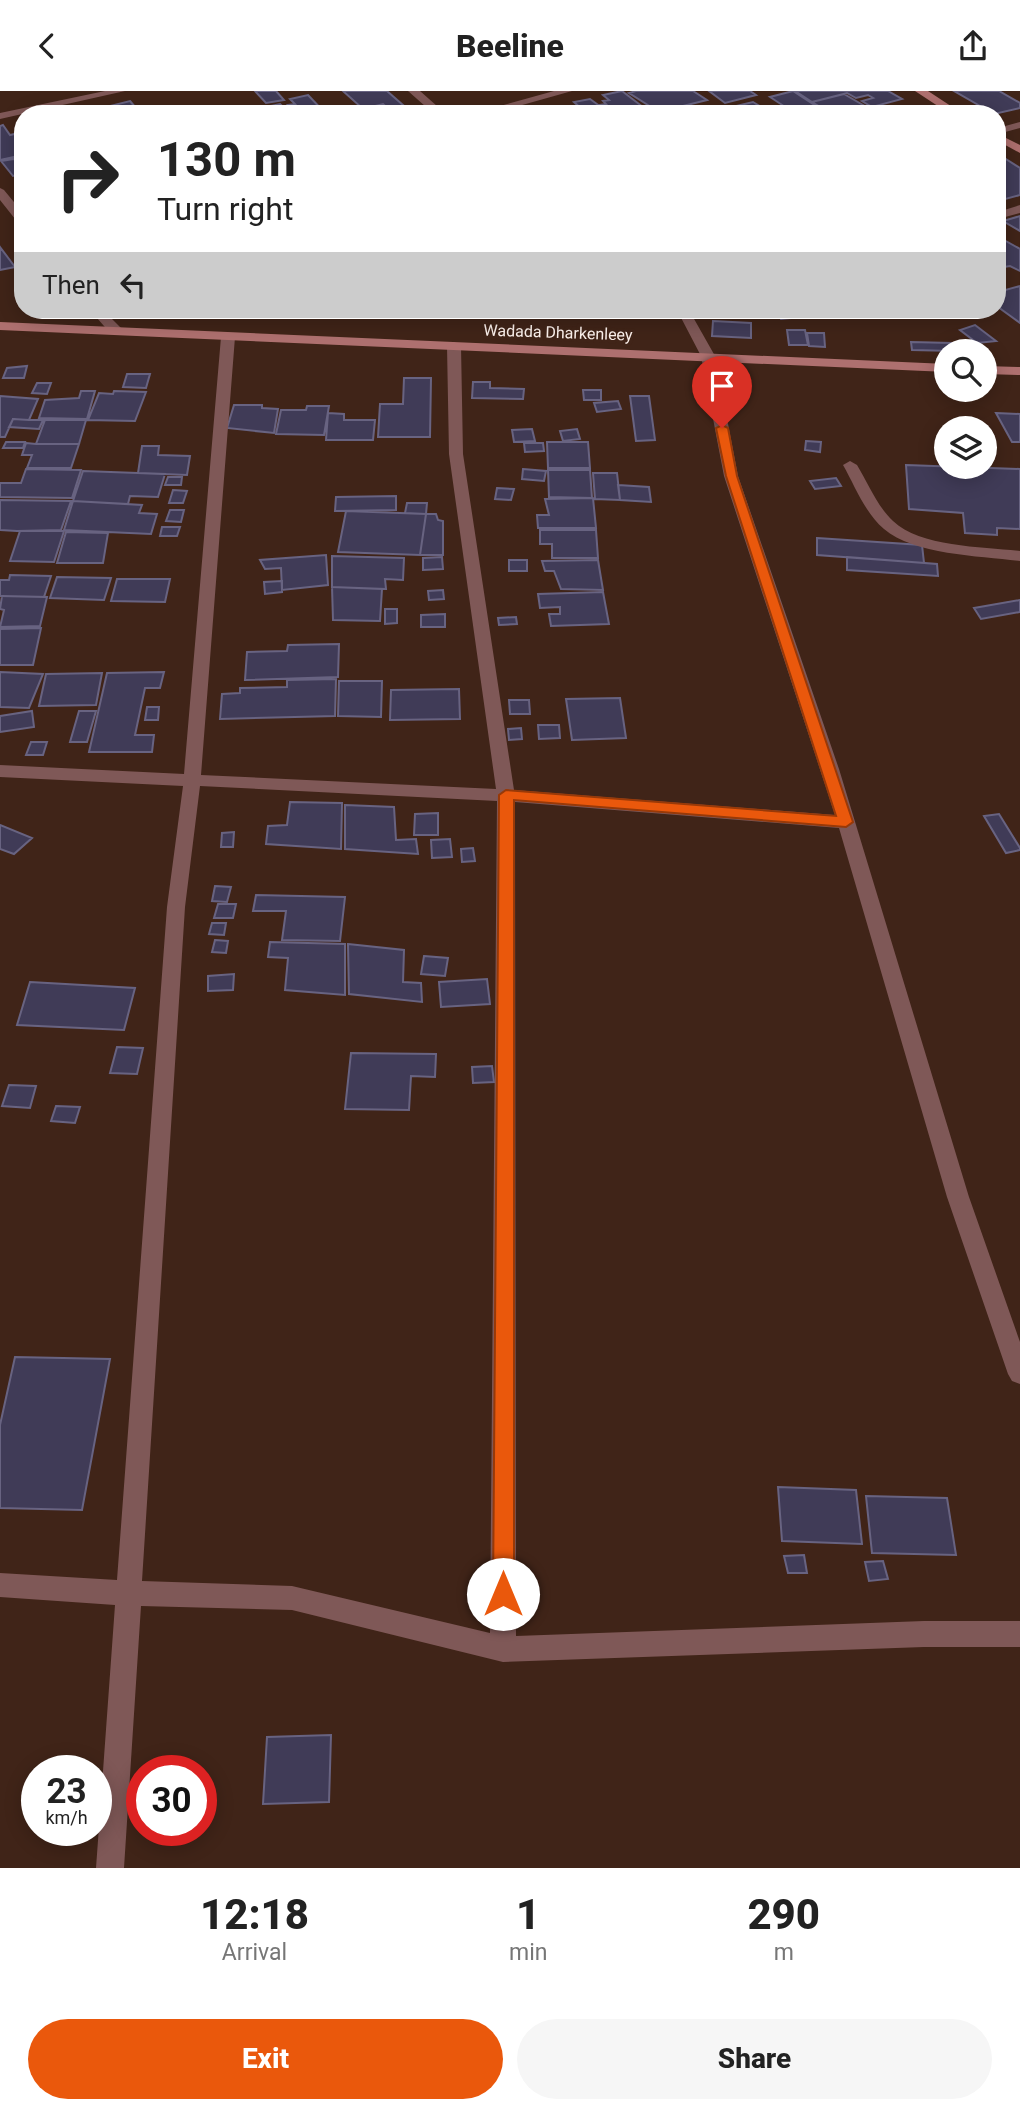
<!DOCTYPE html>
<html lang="en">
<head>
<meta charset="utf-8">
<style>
  :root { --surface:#fff; --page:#f6f6f6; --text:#222; --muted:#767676; --accent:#ea580c }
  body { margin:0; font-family:Roboto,sans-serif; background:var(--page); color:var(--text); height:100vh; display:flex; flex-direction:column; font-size:26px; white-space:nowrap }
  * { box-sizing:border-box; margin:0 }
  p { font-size:23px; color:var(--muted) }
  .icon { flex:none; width:38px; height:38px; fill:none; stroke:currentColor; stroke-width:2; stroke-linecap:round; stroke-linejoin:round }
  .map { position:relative; height:1777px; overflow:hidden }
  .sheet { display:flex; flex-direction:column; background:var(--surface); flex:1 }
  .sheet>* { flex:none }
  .guide { position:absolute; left:14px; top:14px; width:992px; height:214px; border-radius:28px; box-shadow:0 4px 18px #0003; background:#fff; color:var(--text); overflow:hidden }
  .tools { position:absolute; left:934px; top:248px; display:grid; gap:14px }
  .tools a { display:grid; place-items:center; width:63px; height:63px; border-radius:50%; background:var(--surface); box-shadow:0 4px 18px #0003; font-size:35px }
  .speed { position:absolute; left:21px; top:1664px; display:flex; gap:14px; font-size:35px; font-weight:700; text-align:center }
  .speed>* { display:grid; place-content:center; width:91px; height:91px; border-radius:50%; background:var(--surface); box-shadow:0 4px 18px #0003; line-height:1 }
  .speed small { font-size:18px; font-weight:400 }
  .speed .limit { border:10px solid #d22; background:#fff; color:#111 }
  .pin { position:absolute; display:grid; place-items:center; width:60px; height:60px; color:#fff; margin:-72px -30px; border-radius:50% 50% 50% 0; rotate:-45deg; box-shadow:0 0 7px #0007 }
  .pin .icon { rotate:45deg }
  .me { position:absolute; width:77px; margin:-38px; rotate:0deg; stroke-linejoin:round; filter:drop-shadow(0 0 5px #0008) }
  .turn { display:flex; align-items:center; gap:24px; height:147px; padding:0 28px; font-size:32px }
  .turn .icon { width:91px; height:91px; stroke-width:2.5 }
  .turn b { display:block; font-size:49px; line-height:60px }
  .then { display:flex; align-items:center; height:66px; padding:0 28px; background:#0003; gap:14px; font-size:26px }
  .eta { display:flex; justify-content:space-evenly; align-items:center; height:119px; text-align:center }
  .eta b { font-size:42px; font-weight:800; line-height:49px }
  .action { display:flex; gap:14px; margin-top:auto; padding:14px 28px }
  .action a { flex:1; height:80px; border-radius:42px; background:var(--accent); color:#fff; font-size:28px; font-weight:800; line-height:80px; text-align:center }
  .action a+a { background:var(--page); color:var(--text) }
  header { display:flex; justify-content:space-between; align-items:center; height:91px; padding:0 28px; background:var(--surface); font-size:32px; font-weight:800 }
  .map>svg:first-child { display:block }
  .building { fill:#403b57; stroke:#686381; stroke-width:2 }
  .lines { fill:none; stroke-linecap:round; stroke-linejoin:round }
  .service { fill:#7f5857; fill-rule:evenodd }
  .minor { fill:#7f5857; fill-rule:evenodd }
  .secondary { fill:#ae706f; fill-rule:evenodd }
  .route { fill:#ea580c; stroke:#983908; stroke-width:2 }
  .labels { text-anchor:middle; stroke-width:7; stroke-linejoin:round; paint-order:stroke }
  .far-street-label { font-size:16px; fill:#fcf1ec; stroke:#402418 }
</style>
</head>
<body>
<header><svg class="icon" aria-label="back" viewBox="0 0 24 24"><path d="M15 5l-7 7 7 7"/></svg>Beeline<svg class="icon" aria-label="share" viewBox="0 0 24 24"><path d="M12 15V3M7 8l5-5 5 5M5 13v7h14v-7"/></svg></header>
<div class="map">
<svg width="1020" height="1777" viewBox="0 0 1020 1777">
  <rect width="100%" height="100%" fill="#402418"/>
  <path class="building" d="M 255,0 L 276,0 L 284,9 L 266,12 Z
    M 343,0 L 387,0 L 412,22 L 394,23 L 383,13 L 363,18 Z
    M 622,0 L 652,23 L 610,23 L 600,14 L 606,13 L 603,10 L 609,9 L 603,4 Z
    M 636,0 L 693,0 L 707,9 L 659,21 L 629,2 Z
    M 709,0 L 750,0 L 756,4 L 725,12 Z
    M 793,0 L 819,17 L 796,23 L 770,6 Z
    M 795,0 L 888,0 L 902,8 L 872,16 L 862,10 L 873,7 L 868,4 L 856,7 L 847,2 L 812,11 Z
    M 954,0 L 999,0 L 1020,12 L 1020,17 L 994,23 Z
    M 844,3 L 868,17 L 846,23 L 832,23 L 812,11 Z
    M 308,4 L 326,23 L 297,23 L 288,14 L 295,13 L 290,8 Z
    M 590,8 L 601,16 L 608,23 L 574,23 L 585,21 L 574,11 Z
    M 130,10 L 141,23 L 81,23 L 85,22 L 82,19 L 102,15 L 110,20 L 106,16 Z
    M 753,11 L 766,19 L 742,23 L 732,16 Z
    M 280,13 L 290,23 L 232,23 Z
    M 3,34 L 10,44 L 23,41 L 23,64 L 0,69 L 0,35 Z
    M 998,63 L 1020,77 L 1020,104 L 998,110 Z
    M 14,68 L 23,70 L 23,83 L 13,85 L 1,70 Z
    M 1020,125 L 1020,140 L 1003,130 Z
    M 1004,149 L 1020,158 L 1020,180 L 1010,175 L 998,177 L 998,151 Z
    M 0,156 L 15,176 L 0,179 Z
    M 1020,195 L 1020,232 L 998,216 L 998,201 Z
    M 776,219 L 811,219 L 814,225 L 781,228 Z
    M 713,230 L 751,232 L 751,247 L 712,245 Z
    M 975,234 L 996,250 L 977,252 L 960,239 Z
    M 787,239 L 805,239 L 808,254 L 789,254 Z
    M 807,242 L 824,242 L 825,256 L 809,255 Z
    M 911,251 L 952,252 L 954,260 L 912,259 Z
    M 27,275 L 24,287 L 3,287 L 7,277 Z
    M 127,283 L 150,283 L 146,297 L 123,296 Z
    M 404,287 L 431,287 L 430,346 L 378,346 L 380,313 L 403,313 Z
    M 473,291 L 490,291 L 490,297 L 524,298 L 523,308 L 472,307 Z
    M 37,292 L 51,292 L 47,303 L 32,302 Z
    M 583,299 L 601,299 L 601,309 L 584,309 Z
    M 81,300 L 95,300 L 87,328 L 39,327 L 45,309 L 79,307 Z
    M 114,300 L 146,301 L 135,330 L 88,329 L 99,302 L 113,303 Z
    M 0,305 L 38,308 L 29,329 L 13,328 L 5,346 L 0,346 Z
    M 630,305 L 649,305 L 655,349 L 636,350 Z
    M 618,310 L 621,318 L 597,321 L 594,312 Z
    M 234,314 L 262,314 L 262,317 L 278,318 L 274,342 L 227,337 Z
    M 307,315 L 329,315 L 324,344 L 276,343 L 281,319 L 306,319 Z
    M 328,322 L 344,323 L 344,329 L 375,329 L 373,349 L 326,349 Z
    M 996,322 L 1020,323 L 1020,351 L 1012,351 Z
    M 13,328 L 29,329 L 43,329 L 39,338 L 9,336 Z
    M 45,329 L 86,329 L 79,353 L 36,353 Z
    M 532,338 L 535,350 L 514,351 L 512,339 Z
    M 577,338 L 580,348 L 563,350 L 560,340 Z
    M 806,350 L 821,351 L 820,361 L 805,359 Z
    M 6,351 L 25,351 L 23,357 L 3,357 Z
    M 547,351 L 588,351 L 590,377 L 548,377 Z
    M 26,352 L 36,353 L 79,353 L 71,377 L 27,377 L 32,364 L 22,364 Z
    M 524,352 L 543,352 L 544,360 L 525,361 Z
    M 142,355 L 159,355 L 158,364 L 190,365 L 187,384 L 138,382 Z
    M 906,374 L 1020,378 L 1020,438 L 997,437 L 997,444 L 965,442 L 963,422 L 909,418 Z
    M 26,378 L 81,379 L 72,407 L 0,406 L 0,392 L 21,392 Z
    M 523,378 L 546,380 L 544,390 L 522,388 Z
    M 548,379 L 590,379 L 592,407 L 549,406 Z
    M 83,380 L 138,382 L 165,383 L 158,406 L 130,405 L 128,413 L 73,410 Z
    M 593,382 L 617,382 L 620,409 L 595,408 Z
    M 168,386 L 182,386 L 181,394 L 165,394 Z
    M 836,387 L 841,395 L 815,398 L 810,390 Z
    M 618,394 L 649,396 L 651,411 L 620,409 Z
    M 497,397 L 514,398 L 511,409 L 495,408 Z
    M 173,399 L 187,400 L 183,412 L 169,412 Z
    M 396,405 L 396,419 L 335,420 L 336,406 Z
    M 593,407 L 596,437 L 538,437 L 537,424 L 549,424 L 545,408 Z
    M 0,409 L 71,410 L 61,439 L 17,440 L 0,439 Z
    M 73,410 L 142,414 L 139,422 L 157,423 L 151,443 L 64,439 Z
    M 407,412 L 427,412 L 426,423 L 405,422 Z
    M 170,419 L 184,419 L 181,431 L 166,430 Z
    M 346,420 L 426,423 L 420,464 L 338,461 Z
    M 426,423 L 436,423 L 438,429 L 443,430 L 443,464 L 420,464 Z
    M 162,436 L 180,436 L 177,445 L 160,445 Z
    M 540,439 L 596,439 L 598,467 L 552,467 L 552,453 L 540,453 Z
    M 20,440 L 64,440 L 54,471 L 10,470 Z
    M 66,441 L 108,442 L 103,472 L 57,472 Z
    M 817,447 L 922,454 L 924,472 L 817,464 Z
    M 326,464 L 328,494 L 282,499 L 281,477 L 265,478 L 260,469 Z
    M 332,465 L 404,467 L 403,489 L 385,488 L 386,498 L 332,496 Z
    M 442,466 L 443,478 L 423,479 L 423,467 Z
    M 847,466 L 937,473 L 938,485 L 847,479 Z
    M 509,469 L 527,469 L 527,480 L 509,480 Z
    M 598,469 L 603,499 L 561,498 L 554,480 L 545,480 L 542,470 Z
    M 10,484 L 51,485 L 44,506 L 0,505 L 0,489 L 9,489 Z
    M 57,486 L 111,487 L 104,509 L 50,507 Z
    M 117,488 L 170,488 L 165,511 L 111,510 Z
    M 282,490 L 282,501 L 265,503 L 264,491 Z
    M 332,496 L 382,498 L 380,530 L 333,529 Z
    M 443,499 L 444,508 L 429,509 L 428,500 Z
    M 603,501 L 609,533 L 551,535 L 549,523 L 560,523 L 560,516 L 540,517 L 538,503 Z
    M 2,505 L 47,506 L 40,535 L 0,536 L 4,519 L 0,518 Z
    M 1020,509 L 1020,521 L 981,528 L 974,517 Z
    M 385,518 L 397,518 L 397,532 L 385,533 Z
    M 445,523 L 445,536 L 421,536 L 421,524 Z
    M 516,526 L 517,533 L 499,534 L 498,527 Z
    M 41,537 L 33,574 L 0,574 L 0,538 Z
    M 339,553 L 338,586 L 245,589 L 247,561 L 287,560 L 288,554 Z
    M 0,581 L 43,583 L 29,617 L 0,616 Z
    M 164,581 L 160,597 L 145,597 L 135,644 L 154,644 L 152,661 L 89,661 L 107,582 Z
    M 102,582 L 96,614 L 39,615 L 46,583 Z
    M 336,588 L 335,625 L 220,628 L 222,603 L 240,602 L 240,597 L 287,596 L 287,589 Z
    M 339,590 L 382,590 L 381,626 L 338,625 Z
    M 459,598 L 460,628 L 390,629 L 391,599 Z
    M 620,607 L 626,647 L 572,649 L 566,608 Z
    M 509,609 L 529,609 L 530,623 L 510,623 Z
    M 147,616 L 159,616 L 158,629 L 145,629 Z
    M 32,620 L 34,636 L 0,641 L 0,625 Z
    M 79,620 L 96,620 L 87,651 L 70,651 Z
    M 538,634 L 559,634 L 560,647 L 539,648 Z
    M 521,637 L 522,648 L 509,649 L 508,638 Z
    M 31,651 L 47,651 L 43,664 L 26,664 Z
    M 290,711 L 342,712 L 341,758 L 266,753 L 268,735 L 287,734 Z
    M 345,714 L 394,716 L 396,749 L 416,748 L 418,763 L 345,758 Z
    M 438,722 L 438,744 L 414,744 L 415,723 Z
    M 999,723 L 1020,757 L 1020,759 L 1006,762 L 984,725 Z
    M 0,734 L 32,747 L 14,763 L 0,758 Z
    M 234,741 L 233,756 L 221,756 L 222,742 Z
    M 450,748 L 452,766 L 432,767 L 431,749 Z
    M 473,757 L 475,770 L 462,771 L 461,758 Z
    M 215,795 L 231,796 L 227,811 L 212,810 Z
    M 256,804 L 345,806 L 340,850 L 282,849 L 286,820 L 253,820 Z
    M 218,813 L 236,813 L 233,827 L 214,827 Z
    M 212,832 L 226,832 L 224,844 L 209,843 Z
    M 215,849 L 228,850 L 226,862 L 212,861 Z
    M 270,851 L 345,853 L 345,904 L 285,899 L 288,867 L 268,866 Z
    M 348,853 L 404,859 L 403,891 L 421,892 L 422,911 L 349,903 Z
    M 424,865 L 448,867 L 445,885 L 421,883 Z
    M 234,883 L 233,899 L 208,900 L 208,885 Z
    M 487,888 L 490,913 L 441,916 L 439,891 Z
    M 30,891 L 135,897 L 124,939 L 17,934 Z
    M 117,956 L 143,957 L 137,983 L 110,982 Z
    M 351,962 L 436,963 L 435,986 L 411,985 L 409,1019 L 345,1018 Z
    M 492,975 L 494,991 L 473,992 L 472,976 Z
    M 9,994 L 36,995 L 30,1017 L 2,1015 Z
    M 56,1015 L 80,1016 L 75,1032 L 51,1030 Z
    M 15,1266 L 110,1268 L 82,1419 L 0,1417 L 0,1334 Z
    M 778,1396 L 856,1399 L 862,1453 L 782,1450 Z
    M 866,1405 L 947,1407 L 956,1464 L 872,1462 Z
    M 804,1464 L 807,1482 L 788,1482 L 784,1465 Z
    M 883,1470 L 888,1488 L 869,1490 L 865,1471 Z
    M 331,1644 L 329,1711 L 263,1713 L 267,1646 Z"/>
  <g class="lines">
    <path class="service" d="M 850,370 L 857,374 C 868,392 877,415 893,430 C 920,456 984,456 1020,460 L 1020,470 C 981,465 914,464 884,438 C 865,422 855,395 843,374 Z"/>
    <path class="minor" d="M 105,0 L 125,0 L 0,28 L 0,22 Z
      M 408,0 L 420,0 L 446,23 L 434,23 Z
      M 554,0 L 572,0 L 490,23 L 471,23 Z
      M 949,15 L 953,16 L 953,20 L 928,23 Z
      M 1020,31 L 1020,37 L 998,43 L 998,37 Z
      M 0,97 L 4,99 L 23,122 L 23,134 L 19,133 L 0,109 Z
      M 1020,114 L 1020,122 L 998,128 L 998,121 Z
      M 90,219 L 103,219 L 121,237 L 121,243 L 111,243 Z
      M 677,219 L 689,219 L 715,265 L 738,385 L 839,678 L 969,1106 L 1020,1251 L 1020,1293 L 1012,1290 L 1008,1283 L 947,1106 L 839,737 L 515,711 L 516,1545 L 924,1530 L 1020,1530 L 1020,1556 L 924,1556 L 503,1571 L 292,1519 L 141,1515 L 124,1777 L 96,1777 L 115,1514 L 0,1506 L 0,1482 L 117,1489 L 167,816 L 183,695 L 0,686 L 0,674 L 184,683 L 221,246 L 228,242 L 235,246 L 201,684 L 496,698 L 449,363 L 447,255 L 454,251 L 461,255 L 463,363 L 514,699 L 835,724 L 724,385 L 701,265 ZM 200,695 L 497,710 L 490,1542 L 292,1495 L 142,1490 L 185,816 Z"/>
    <path class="secondary" d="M 915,0 L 928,0 L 963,23 L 950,23 Z
      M 998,43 L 1020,54 L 1020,62 L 998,50 Z
      M 0,231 L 947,273 L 947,281 L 0,239 Z
      M 985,275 L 1020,276 L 1020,284 L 985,283 Z"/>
  </g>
  <path class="route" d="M 722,334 L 728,337 L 737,385 L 853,731 L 846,736 L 514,709 L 514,1503 L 511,1511 L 503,1514 L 496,1511 L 493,1503 L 499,704 L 506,699 L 836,725 L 726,385 L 716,337 Z"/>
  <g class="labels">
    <g class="far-street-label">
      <text transform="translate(558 241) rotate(2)" y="6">Wadada Dharkenleey</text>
    </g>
  </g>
</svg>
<div class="tools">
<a><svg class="icon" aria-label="search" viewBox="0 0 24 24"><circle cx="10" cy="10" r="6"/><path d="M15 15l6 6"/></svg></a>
<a><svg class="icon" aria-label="layers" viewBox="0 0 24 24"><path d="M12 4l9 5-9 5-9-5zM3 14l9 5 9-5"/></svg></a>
</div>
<div class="speed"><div>23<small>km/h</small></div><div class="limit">30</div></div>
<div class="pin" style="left:722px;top:337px;background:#d93025"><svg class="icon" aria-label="arrive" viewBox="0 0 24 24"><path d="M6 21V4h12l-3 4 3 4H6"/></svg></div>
<svg class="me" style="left:503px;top:1503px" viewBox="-20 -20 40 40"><circle r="19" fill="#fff"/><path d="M0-13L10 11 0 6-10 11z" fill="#ea580c"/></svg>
<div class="guide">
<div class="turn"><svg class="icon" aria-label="right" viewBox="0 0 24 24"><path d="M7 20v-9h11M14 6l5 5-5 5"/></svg><div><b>130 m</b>Turn right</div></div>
<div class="then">Then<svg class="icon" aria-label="left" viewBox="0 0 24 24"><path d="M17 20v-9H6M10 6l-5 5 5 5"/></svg></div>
</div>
</div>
<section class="sheet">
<div class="eta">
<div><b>12:18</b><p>Arrival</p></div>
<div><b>1</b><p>min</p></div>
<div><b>290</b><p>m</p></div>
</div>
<div class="action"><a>Exit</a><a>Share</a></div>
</section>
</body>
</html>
